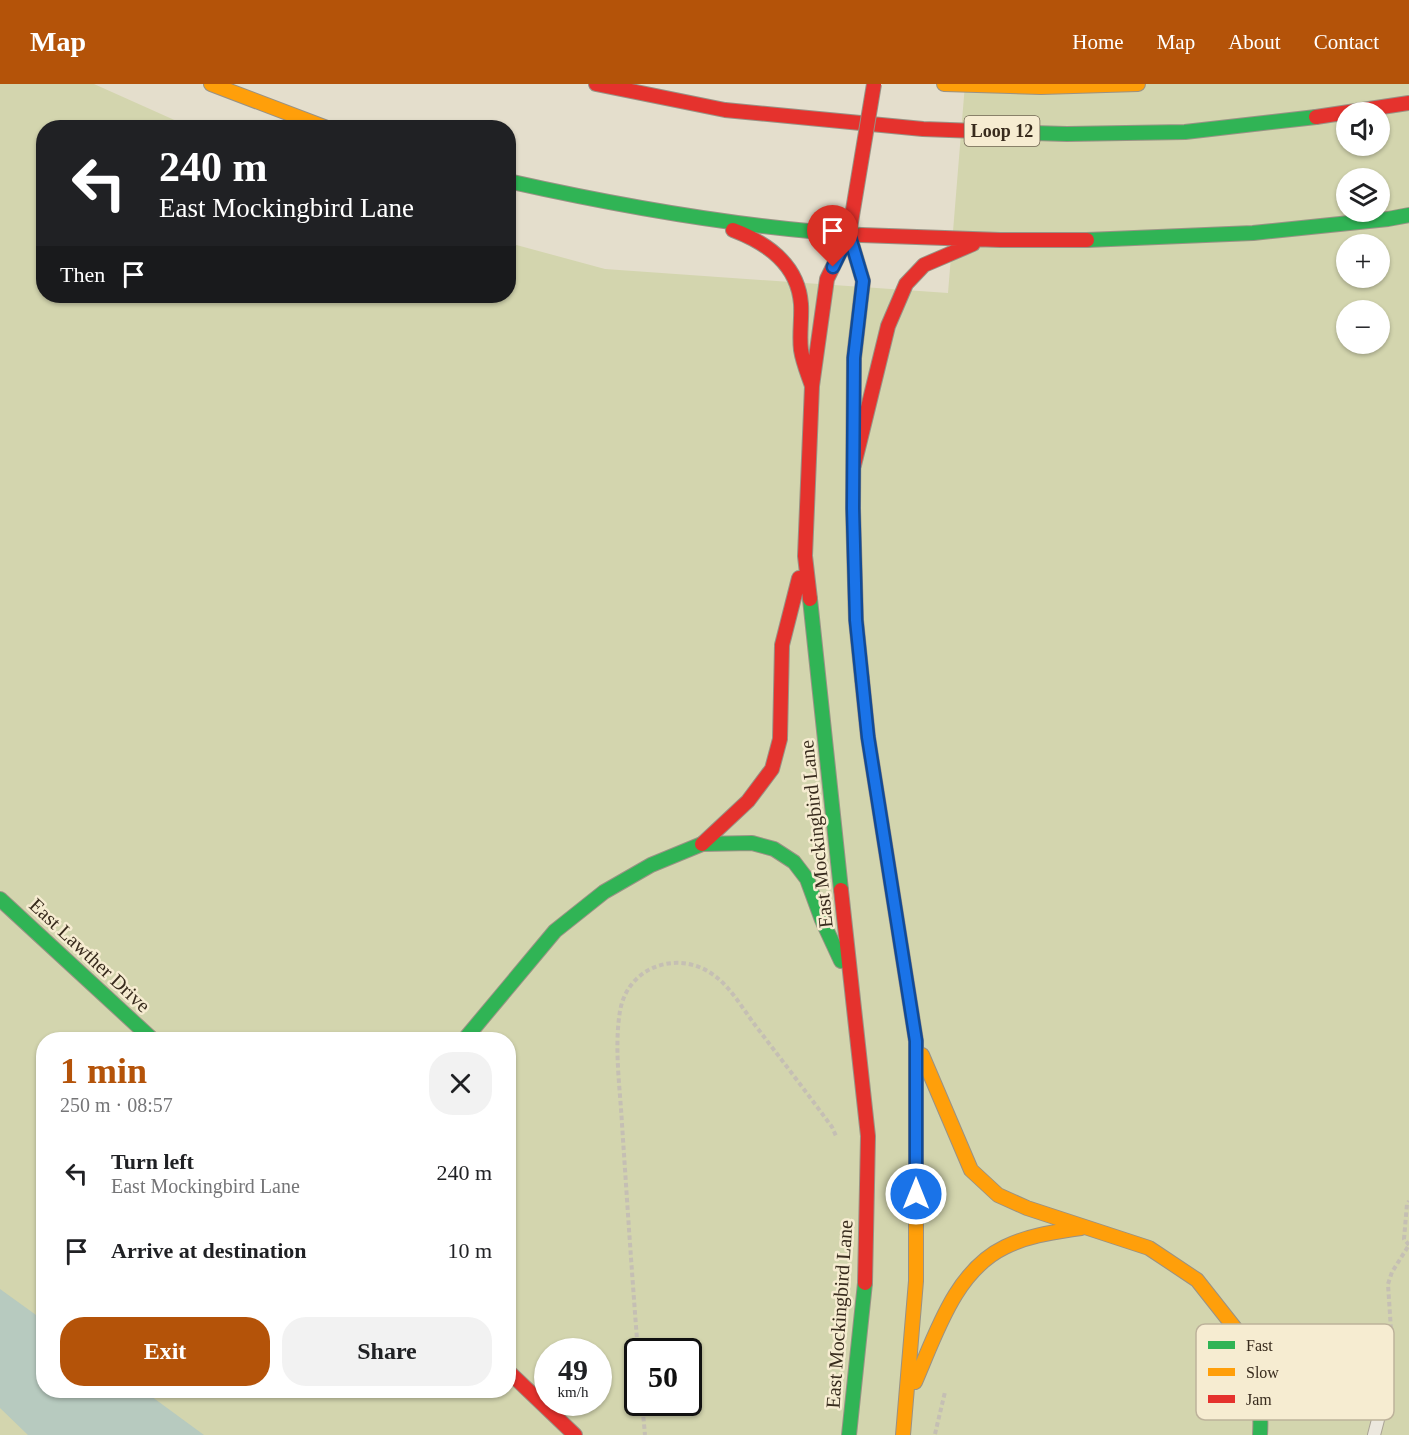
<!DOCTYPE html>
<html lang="en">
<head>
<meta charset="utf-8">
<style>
  :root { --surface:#fff; --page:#f2f2f2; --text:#202124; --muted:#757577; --accent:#b45309 }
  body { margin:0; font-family:Georgia,serif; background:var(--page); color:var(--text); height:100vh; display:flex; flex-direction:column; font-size:22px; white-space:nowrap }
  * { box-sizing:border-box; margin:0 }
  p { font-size:20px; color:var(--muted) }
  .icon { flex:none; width:33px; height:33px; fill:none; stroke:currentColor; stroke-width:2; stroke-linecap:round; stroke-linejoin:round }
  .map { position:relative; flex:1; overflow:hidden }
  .sheet { position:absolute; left:36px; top:948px; width:480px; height:366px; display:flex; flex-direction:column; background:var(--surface); border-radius:24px; box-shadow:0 2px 4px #0004 }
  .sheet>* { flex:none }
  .top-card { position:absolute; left:36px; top:36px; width:480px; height:183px; border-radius:24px; box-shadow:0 2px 4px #0004; background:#202124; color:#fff; overflow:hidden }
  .buttons { position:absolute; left:1336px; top:18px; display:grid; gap:12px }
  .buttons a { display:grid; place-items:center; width:54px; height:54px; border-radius:50%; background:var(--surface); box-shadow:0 2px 4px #0004; font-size:30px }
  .speed { position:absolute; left:534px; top:1254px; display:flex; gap:12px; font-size:30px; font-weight:700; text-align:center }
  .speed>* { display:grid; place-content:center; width:78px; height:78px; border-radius:50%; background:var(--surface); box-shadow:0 2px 4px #0004; line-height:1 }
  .speed small { font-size:15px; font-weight:400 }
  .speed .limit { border:3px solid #111; border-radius:9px; background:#fff; color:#111 }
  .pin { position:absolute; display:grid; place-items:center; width:51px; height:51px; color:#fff; margin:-62px -26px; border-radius:50% 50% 50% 0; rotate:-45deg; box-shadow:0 0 6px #0007 }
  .pin .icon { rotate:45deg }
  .me { position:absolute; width:66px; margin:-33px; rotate:0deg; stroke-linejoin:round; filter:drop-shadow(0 0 4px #0008) }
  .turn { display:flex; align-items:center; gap:21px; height:126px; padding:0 24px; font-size:27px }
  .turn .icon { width:78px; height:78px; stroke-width:2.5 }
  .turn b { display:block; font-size:42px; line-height:51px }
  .then { display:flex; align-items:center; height:57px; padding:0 24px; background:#0003; gap:12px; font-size:22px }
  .round { display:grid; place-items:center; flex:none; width:63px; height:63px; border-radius:24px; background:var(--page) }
  .overview { display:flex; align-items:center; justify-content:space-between; height:102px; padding:0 24px }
  h1 { font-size:36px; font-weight:700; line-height:45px; color:var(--accent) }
  .action { display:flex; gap:12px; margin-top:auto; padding:12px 24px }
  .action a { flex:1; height:69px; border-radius:24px; background:var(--accent); color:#fff; font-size:24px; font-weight:700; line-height:69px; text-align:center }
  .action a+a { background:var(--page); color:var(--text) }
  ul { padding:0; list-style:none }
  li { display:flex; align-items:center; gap:18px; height:78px; padding:0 24px }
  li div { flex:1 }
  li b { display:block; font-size:22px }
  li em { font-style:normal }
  header { display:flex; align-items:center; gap:36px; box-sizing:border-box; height:84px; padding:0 30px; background:var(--accent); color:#fff }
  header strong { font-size:28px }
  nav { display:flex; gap:33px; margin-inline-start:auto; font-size:21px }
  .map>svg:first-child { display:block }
  .green { fill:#d3d5ae; fill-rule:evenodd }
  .water { fill:#b7cabf }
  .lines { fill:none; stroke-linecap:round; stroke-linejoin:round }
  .lane-casing { stroke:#a9a295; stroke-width:14 }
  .fast-casing { stroke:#999285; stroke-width:16 }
  .slow-casing { stroke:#999285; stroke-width:16 }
  .jam-casing { stroke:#999285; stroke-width:16 }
  .path { stroke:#c5bfb4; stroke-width:4; stroke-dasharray:4.5 3; stroke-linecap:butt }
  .lane { stroke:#ece8de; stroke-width:12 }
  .fast { stroke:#30b455; stroke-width:14 }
  .slow { stroke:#ff9f0a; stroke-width:14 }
  .jam { stroke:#e5322d; stroke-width:14 }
  .jam-bridge-casing { stroke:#999285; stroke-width:16; stroke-linecap:butt }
  .jam-bridge { stroke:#e5322d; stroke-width:14 }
  .route-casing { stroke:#114b97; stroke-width:15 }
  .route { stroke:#1a73e8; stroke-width:10 }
  .labels { text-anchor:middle; stroke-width:5; stroke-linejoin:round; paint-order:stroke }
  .shield { fill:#f6ecd1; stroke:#716553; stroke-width:1.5 }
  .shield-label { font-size:18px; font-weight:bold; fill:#382b1d }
  .street-label { font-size:20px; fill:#382b1d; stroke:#f6ecd1 }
  .key { fill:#f6ecd1; stroke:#bdb29b; stroke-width:1.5 }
  .key-label { font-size:16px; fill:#382b1d }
</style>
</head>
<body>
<header>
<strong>Map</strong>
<nav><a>Home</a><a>Map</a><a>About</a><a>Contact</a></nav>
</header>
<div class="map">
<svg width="1409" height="1351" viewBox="0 0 1409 1351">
  <rect width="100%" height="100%" fill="#e4decc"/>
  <path class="green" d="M 0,0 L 94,0 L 190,43 L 44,44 L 44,212 L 508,212 L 509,159 L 605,185 L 948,209 L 965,0 L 1409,0 L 1409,1351 L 0,1351 ZM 1347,28 L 1380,28 L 1380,62 L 1347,62 ZM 1347,94 L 1380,94 L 1380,128 L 1347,128 ZM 1347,160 L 1380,160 L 1380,194 L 1347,194 ZM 1347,226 L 1380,226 L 1380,260 L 1347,260 ZM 44,956 L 508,956 L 508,1306 L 44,1306 ZM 548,1268 L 598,1268 L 598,1318 L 548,1318 ZM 638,1268 L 688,1268 L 688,1318 L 638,1318 Z"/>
  <path class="water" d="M 0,1205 L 43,1236 L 44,1306 L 144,1307 L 204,1351 L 28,1351 L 0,1324 Z"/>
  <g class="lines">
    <g class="lane-casing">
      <path id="lane" d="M 1374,1351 L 1387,1301"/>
    </g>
    <g class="fast-casing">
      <path id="fast" d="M 1003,48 L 1067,50 L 1185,48 L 1316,33
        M 508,97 C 624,123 741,144 861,151
        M 1087,156 L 1253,149 L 1388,135 L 1409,131
        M 810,515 L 841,806
        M 0,815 L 153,956
        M 464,956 L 555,847 L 604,808 L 651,781 L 702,760 L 752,759 L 774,765 L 794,778 L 807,795 L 822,836 L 841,877
        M 1244,1261 C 1256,1289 1262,1320 1260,1351
        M 849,1351 L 865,1199"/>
    </g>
    <g class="slow-casing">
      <path id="slow" d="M 211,0 L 327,44
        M 944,0 L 1041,3 L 1138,0
        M 849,150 L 863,197 L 854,274 L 853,424 L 856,536 L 862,595
        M 922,971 L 971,1086 L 998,1111 L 1027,1124 L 1149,1164 L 1197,1196 L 1238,1248 L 1244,1261
        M 915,1298 C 936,1250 955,1187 1005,1163 C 1029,1151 1056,1148 1081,1144
        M 903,1351 L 916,1197 L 916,1039"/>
    </g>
    <g class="jam-casing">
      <path id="jam" d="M 596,0 L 725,26 L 923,45 L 1003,48
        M 1316,33 L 1409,19
        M 733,146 C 767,159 798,180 801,220 C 802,235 799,251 801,266 C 803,279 808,290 812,302
        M 861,151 L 1000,156 L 1087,156
        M 854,381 L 888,242 L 906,200 L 924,181 L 973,160
        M 810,515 L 805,472 L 812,302 L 827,195 L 849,150
        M 862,595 L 868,653 L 916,957 L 916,1039
        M 702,760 L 748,717 L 772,685 L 780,655 L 782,561 L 799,494
        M 841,806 L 868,1052 L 865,1199
        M 508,1287 L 575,1351"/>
    </g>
    <path class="path" d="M 1409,1161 L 1404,1155 L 1407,1120 L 1409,1117
      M 638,1268 C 632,1192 627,1116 622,1040 C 620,1003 614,964 620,927 C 628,881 680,865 715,892 C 731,904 743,925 755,941 C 781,975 807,1009 832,1043 L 836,1052
      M 1389,1282 L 1392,1261 L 1388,1200 L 1392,1188 L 1409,1161
      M 642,1318 L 645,1351
      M 935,1350 L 945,1308"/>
    <use href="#lane" class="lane"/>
    <use href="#fast" class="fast"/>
    <use href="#slow" class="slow"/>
    <use href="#jam" class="jam"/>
    <g class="jam-bridge-casing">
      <path id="jam-bridge" d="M 849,150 L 874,0"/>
    </g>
    <use href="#jam-bridge" class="jam-bridge"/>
  </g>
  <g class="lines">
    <g class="route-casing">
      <path id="route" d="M 833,183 L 849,150 L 863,197 L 854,274 L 853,424 L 856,536 L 868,653 L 916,957 L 916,1110"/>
    </g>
    <use href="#route" class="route"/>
  </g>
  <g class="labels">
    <rect class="shield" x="964.5" y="32" width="75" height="30" rx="4.5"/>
    <g class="shield-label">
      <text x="1002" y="53">Loop 12</text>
    </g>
    <g class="street-label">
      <text transform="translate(816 750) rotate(-96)" y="7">East Mockingbird Lane</text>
      <text transform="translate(90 871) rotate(43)" y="7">East Lawther Drive</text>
      <text transform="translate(839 1230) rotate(-86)" y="7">East Mockingbird Lane</text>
    </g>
  </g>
  <rect x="1196" y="1240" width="198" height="96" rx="9" class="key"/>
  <rect x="1208" y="1257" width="27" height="8" fill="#30b455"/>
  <rect x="1208" y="1284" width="27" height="8" fill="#ff9f0a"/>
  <rect x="1208" y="1311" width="27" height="8" fill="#e5322d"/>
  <g class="key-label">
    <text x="1246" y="1267">Fast</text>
    <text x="1246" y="1294">Slow</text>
    <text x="1246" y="1321">Jam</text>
  </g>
</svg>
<div class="buttons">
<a><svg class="icon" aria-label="sound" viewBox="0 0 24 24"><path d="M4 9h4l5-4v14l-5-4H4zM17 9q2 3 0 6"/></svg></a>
<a><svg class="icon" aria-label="layers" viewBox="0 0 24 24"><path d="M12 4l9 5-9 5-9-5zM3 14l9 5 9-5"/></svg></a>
<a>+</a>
<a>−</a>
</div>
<div class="speed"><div>49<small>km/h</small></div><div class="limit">50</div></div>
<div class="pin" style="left:833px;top:183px;background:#d93025"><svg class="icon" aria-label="arrive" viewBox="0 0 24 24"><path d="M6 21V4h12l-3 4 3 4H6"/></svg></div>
<svg class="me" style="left:916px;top:1110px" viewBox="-20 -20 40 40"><circle r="17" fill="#1a73e8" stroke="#fff" stroke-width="3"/><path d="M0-11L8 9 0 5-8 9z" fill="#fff"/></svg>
<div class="top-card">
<div class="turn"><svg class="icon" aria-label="left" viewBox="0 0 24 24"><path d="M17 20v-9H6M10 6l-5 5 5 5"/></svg><div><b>240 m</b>East Mockingbird Lane</div></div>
<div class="then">Then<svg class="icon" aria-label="arrive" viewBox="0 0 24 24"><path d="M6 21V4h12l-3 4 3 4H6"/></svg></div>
</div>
<section class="sheet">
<div class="overview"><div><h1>1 min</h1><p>250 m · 08:57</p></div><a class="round"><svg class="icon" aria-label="close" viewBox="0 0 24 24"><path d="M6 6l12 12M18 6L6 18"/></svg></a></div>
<ul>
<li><svg class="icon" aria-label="left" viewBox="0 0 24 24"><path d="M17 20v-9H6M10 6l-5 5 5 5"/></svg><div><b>Turn left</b><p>East Mockingbird Lane</p></div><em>240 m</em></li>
<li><svg class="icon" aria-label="arrive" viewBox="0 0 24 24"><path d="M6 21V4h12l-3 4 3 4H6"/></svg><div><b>Arrive at destination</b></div><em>10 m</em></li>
</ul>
<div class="action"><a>Exit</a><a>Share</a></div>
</section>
</div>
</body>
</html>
